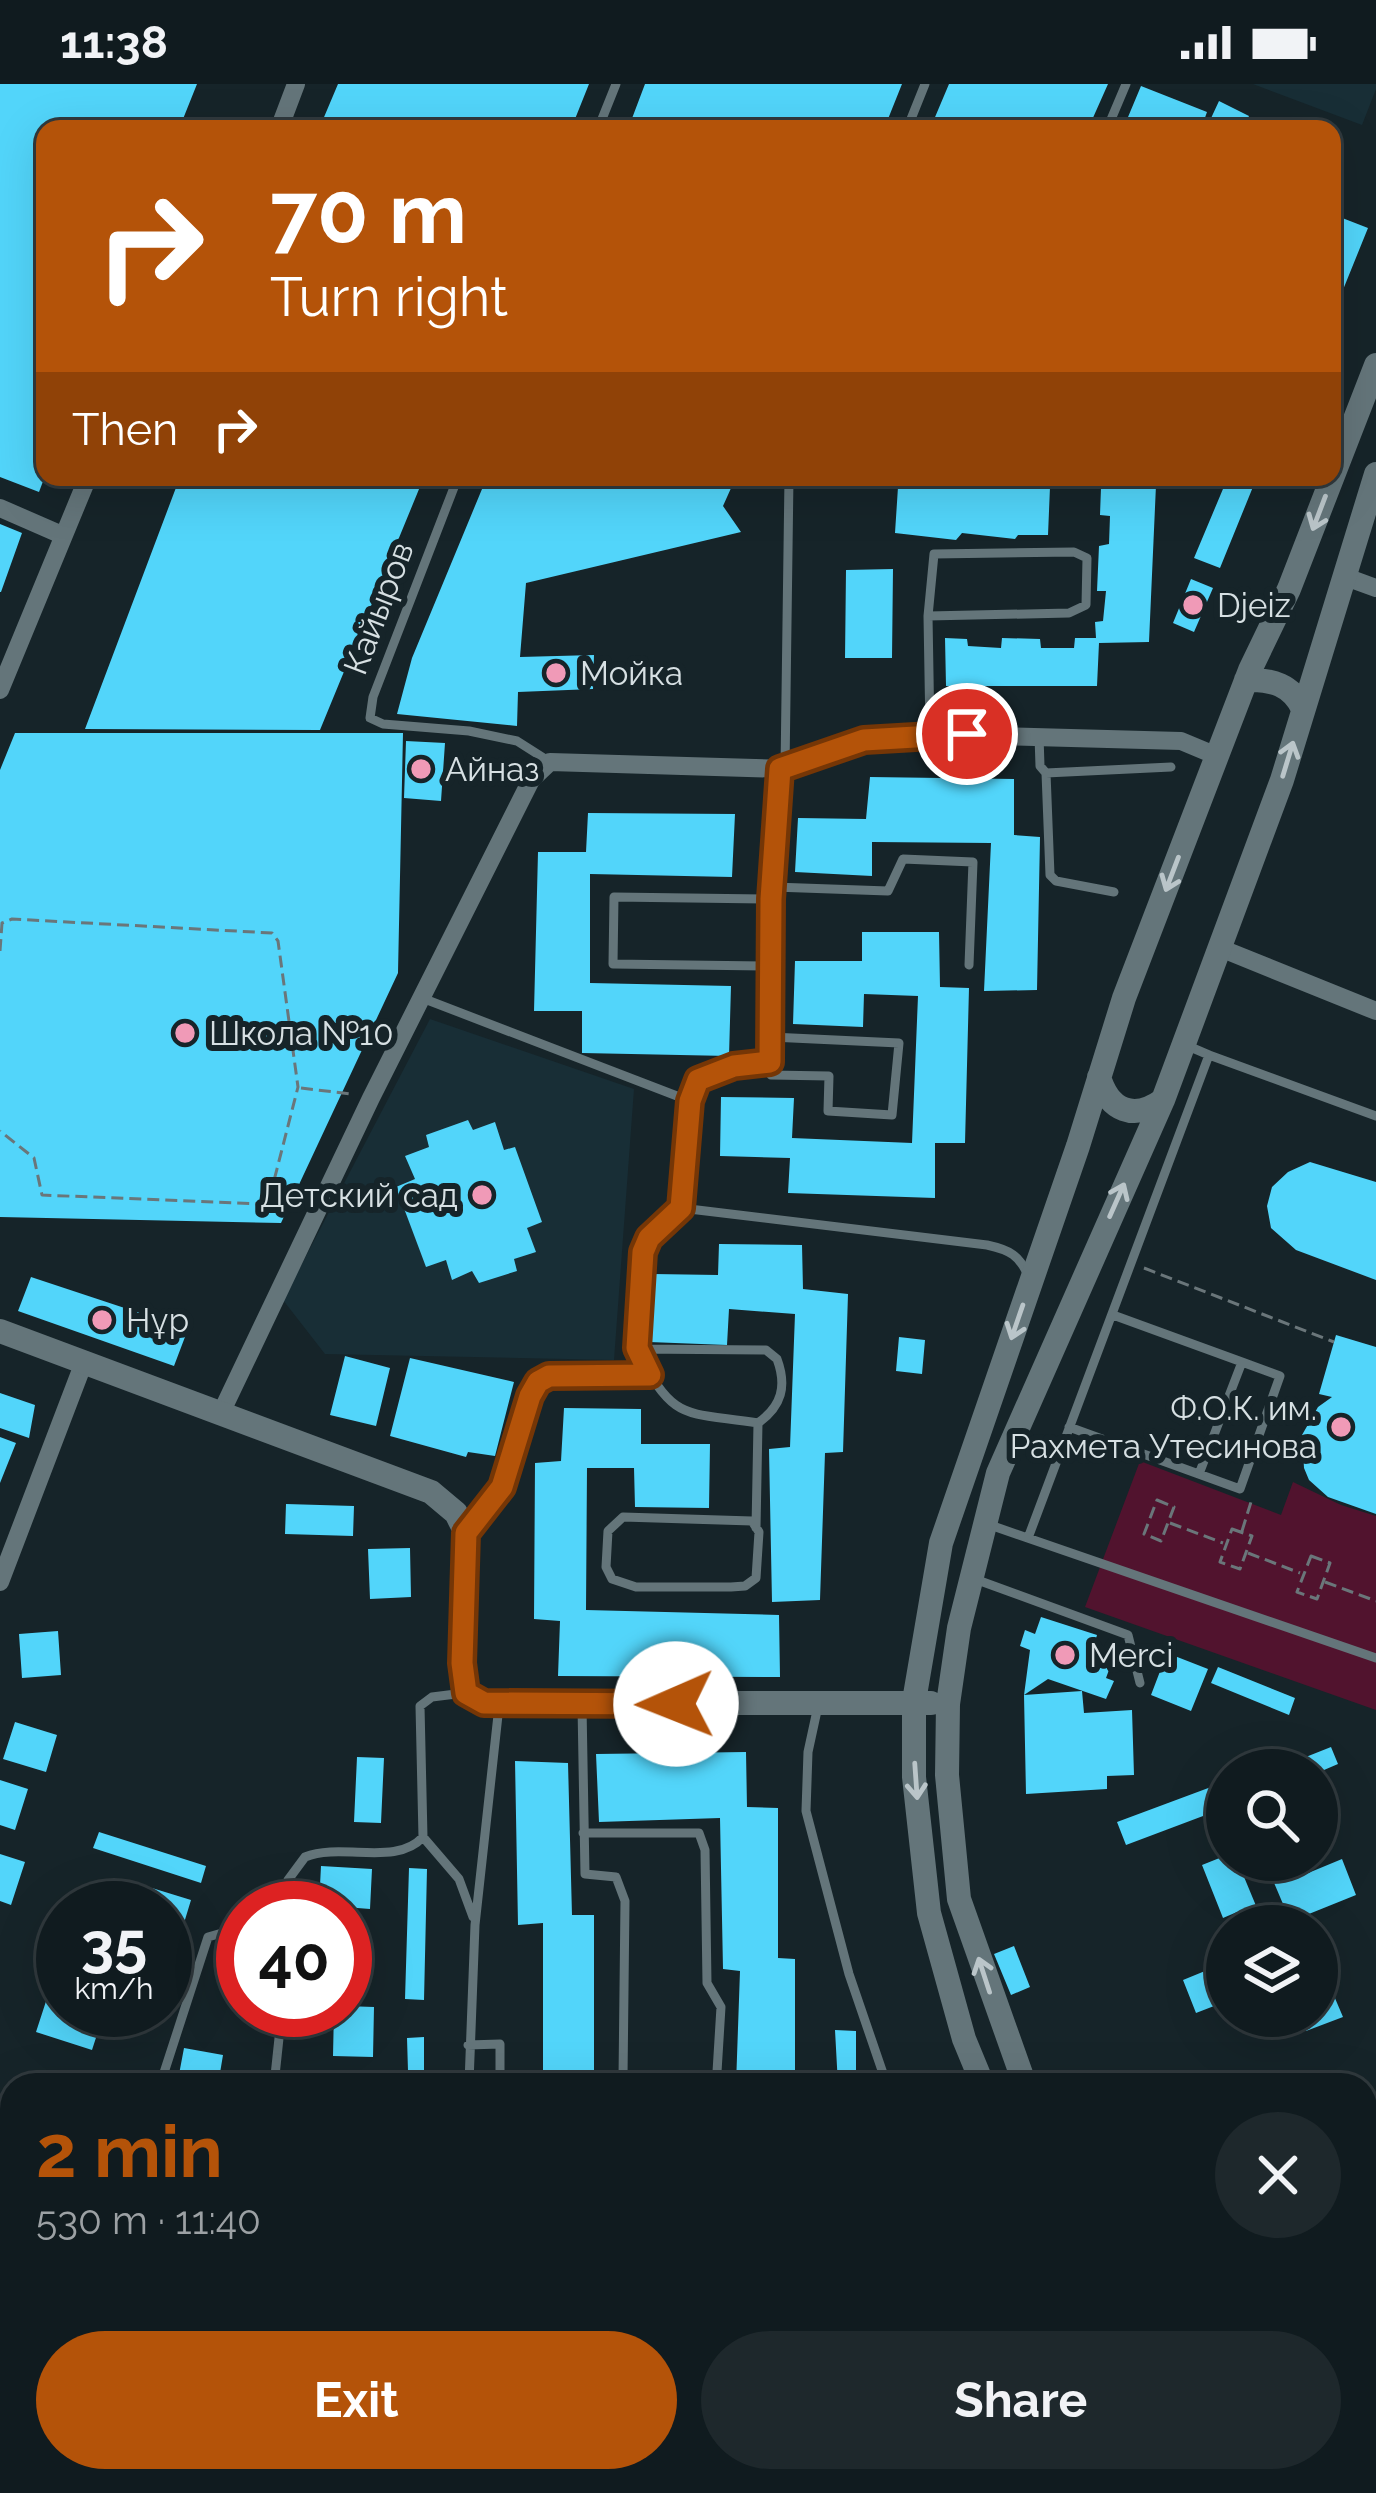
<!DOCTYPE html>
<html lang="en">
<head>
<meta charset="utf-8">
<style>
  :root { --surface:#101b1f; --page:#1e282c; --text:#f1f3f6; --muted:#9ca1a4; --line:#30393d; --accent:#b45309 }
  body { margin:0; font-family:Raleway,sans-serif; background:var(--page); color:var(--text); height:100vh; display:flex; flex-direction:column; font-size:45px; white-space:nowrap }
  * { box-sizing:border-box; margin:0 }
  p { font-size:39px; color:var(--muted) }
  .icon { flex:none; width:66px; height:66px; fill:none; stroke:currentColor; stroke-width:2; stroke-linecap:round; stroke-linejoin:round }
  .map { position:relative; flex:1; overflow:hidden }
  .details { position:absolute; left:0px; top:1989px; width:1377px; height:420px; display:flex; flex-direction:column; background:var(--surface); border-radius:36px 36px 0 0; box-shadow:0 12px 48px #0002,0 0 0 3px var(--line) }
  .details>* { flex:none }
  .guide { position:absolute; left:36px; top:36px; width:1305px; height:366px; border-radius:24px; box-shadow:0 12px 48px #0002,0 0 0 3px var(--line); background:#b45309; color:#fff; overflow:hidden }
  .buttons { position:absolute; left:1206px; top:1665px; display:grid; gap:24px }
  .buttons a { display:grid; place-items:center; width:132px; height:132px; border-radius:50%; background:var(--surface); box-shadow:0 12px 48px #0002,0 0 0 3px var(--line); font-size:60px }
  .speed { position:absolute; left:36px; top:1797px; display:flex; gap:24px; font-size:60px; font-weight:700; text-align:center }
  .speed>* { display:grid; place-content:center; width:156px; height:156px; border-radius:50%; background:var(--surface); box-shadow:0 12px 48px #0002,0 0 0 3px var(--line); line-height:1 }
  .speed small { font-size:30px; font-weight:400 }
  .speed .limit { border:18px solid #d22; background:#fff; color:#111 }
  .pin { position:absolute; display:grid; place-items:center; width:102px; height:102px; color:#fff; margin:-51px; border:6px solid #fff; border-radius:50%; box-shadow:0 3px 12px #0007 }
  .me { position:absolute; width:132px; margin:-66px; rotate:269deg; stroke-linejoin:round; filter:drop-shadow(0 0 9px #0008) }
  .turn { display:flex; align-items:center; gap:42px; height:252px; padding:0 36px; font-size:54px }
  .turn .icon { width:156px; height:156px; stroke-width:2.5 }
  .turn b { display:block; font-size:84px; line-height:102px }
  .then { display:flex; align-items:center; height:114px; padding:0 36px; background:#0003; gap:24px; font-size:45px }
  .round { display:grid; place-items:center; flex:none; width:126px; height:126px; border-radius:63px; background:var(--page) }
  .headline { display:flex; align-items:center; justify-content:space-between; height:204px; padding:0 36px }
  h1 { font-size:72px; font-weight:700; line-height:90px; color:var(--accent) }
  .button { display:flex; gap:24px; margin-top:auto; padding:24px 36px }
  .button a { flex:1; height:138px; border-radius:72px; background:var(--accent); color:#fff; font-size:48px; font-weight:700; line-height:138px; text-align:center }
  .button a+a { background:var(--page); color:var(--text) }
  .status { display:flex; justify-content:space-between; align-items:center; height:84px; padding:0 60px; background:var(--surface); direction:ltr }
  .status svg { height:33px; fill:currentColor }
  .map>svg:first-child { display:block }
  .built { fill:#182e36 }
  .green { fill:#51132e }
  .building { fill:#52d5fa }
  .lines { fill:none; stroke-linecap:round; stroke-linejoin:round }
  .path { stroke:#6a767a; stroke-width:3; stroke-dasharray:12 6; stroke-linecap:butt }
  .lane { stroke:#64757a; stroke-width:9 }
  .street { stroke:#64757a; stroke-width:18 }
  .secondary { stroke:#64757a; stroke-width:24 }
  .oneway { stroke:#bac5c9 }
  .route-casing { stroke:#753606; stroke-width:30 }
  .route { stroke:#b45309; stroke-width:21 }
  .poi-dot { fill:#f09ab7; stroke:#162429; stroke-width:4.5 }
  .labels { text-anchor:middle; stroke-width:12; stroke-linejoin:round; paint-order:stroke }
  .poi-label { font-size:33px; fill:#d7e0e3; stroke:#162429; text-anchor:start }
  .street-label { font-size:33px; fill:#d7e0e3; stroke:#162429 }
</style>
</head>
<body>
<div class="status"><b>11:38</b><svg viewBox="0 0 49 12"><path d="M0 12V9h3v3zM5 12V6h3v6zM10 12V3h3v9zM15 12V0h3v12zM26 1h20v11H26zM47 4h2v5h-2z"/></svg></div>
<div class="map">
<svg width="1376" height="2409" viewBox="0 0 1376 2409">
  <rect width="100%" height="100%" fill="#162429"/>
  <path class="built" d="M 1253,0 L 1376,0 L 1376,5 L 1362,41 Z
    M 430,935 L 634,1005 L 614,1276 L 325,1270 L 283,1216 Z"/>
  <path class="green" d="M 1140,1377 L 1281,1431 L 1293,1398 L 1341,1421 L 1376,1432 L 1376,1626 L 1085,1523 Z"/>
  <path class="building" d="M 0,0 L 197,0 L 179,45 L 45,45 L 45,392 L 39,408 L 0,393 Z
    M 338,0 L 589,0 L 571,45 L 319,45 Z
    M 645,0 L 902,0 L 884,45 L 628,45 Z
    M 949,0 L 1108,0 L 1088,45 L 930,45 Z
    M 1141,2 L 1207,28 L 1201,45 L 1123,45 Z
    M 1219,17 L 1249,32 L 1243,45 L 1206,45 Z
    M 1332,130 L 1368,144 L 1332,233 Z
    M 180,393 L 424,393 L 320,646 L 85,645 Z
    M 487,393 L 736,393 L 723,422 L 741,448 L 526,499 L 520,573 L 594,571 L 593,605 L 518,608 L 517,642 L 397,630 L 412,574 Z
    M 1228,393 L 1257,393 L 1220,484 L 1194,474 Z
    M 1156,401 L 1149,558 L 1099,559 L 1097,602 L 946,602 L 945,554 L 967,555 L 968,562 L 1001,564 L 1002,554 L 1040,555 L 1041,564 L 1074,564 L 1075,554 L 1096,554 L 1095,538 L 1103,537 L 1106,507 L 1097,507 L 1099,462 L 1109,460 L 1110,432 L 1100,431 L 1101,404 Z
    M 898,403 L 1050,403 L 1048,451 L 1018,451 L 1015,455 L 962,449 L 956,456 L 895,449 Z
    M 0,440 L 22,449 L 1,508 L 0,508 Z
    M 893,485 L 892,574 L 845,574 L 846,486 Z
    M 1191,495 L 1213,504 L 1194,548 L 1173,539 Z
    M 15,649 L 403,649 L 398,889 L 281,1139 L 0,1133 L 0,686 Z
    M 406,657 L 445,659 L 441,717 L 404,714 Z
    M 870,693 L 1014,695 L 1014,751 L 1040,753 L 1037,906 L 984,907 L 991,759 L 872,758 L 872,792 L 795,788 L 798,734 L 866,735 Z
    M 588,729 L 735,730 L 732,793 L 590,790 L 590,899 L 731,902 L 729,972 L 582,969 L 582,927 L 534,927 L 538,768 L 586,768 Z
    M 862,848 L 939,848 L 940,903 L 969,904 L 965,1059 L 935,1059 L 935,1114 L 788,1109 L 790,1074 L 720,1072 L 721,1013 L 794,1014 L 792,1054 L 912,1059 L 918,912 L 864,910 L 863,943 L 793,940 L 795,877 L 862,877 Z
    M 468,1036 L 473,1046 L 495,1038 L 504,1066 L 515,1063 L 542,1138 L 527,1144 L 536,1168 L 514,1175 L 517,1187 L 479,1199 L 472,1187 L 452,1196 L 446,1176 L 426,1183 L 396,1103 L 415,1095 L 405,1072 L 429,1063 L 426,1051 Z
    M 1310,1078 L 1376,1098 L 1376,1196 L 1296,1166 L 1271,1144 L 1267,1122 L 1272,1103 L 1288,1088 Z
    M 719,1160 L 802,1161 L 803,1205 L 848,1210 L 843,1368 L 825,1369 L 820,1516 L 772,1518 L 769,1365 L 790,1363 L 795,1230 L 729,1225 L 727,1261 L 649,1258 L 653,1190 L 718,1191 Z
    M 31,1193 L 188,1245 L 174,1282 L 18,1227 Z
    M 1336,1251 L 1376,1263 L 1376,1430 L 1328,1413 L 1309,1396 L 1304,1384 L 1302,1351 L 1318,1323 L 1332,1313 L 1319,1310 Z
    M 899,1253 L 925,1256 L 922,1290 L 896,1287 Z
    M 345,1272 L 390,1284 L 376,1342 L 330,1331 Z
    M 410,1274 L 514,1298 L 495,1372 L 468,1368 L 466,1373 L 390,1352 Z
    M 0,1309 L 35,1321 L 29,1354 L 0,1344 Z
    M 564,1324 L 641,1325 L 641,1360 L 710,1360 L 709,1424 L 635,1423 L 634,1384 L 587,1384 L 586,1526 L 779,1531 L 780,1593 L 558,1592 L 560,1537 L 534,1535 L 535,1379 L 561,1377 Z
    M 0,1353 L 16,1359 L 0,1399 Z
    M 286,1420 L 354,1422 L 353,1452 L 285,1450 Z
    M 410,1464 L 411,1513 L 370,1515 L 368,1465 Z
    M 1041,1533 L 1097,1551 L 1092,1568 L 1113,1575 L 1106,1594 L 1114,1597 L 1106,1615 L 1048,1595 L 1024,1611 L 1030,1566 L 1020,1562 L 1025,1546 L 1035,1550 Z
    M 58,1547 L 61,1591 L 22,1594 L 19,1550 Z
    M 1167,1569 L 1208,1585 L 1191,1627 L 1151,1611 Z
    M 1218,1583 L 1295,1614 L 1289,1631 L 1211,1599 Z
    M 1082,1607 L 1084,1629 L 1132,1626 L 1134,1691 L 1107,1692 L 1107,1705 L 1026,1710 L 1024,1611 Z
    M 15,1638 L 57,1651 L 46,1688 L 3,1675 Z
    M 1331,1663 L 1338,1680 L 1317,1689 L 1273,1686 Z
    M 746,1668 L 747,1723 L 778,1724 L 778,1874 L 795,1875 L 795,2001 L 736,2001 L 740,1887 L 723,1885 L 720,1734 L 599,1738 L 596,1670 Z
    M 357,1673 L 384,1674 L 381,1739 L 354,1738 Z
    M 515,1677 L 568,1679 L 572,1831 L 594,1831 L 594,1989 L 543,1989 L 543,1839 L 518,1841 Z
    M 0,1696 L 28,1705 L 15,1746 L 0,1741 Z
    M 1211,1703 L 1219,1726 L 1126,1761 L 1117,1738 Z
    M 99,1748 L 206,1782 L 201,1799 L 93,1764 Z
    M 0,1770 L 25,1778 L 11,1821 L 0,1817 Z
    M 1227,1771 L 1227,1776 L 1237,1776 L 1259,1829 L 1283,1820 L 1272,1794 L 1298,1784 L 1301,1792 L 1342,1775 L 1356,1811 L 1289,1838 L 1291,1842 L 1243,1842 L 1237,1828 L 1223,1834 L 1202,1781 Z
    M 321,1782 L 372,1785 L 370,1825 L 319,1821 Z
    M 409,1784 L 427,1785 L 424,1916 L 405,1915 Z
    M 152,1804 L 191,1816 L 184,1839 L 165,1833 L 165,1824 L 146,1824 Z
    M 165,1842 L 183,1850 L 165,1894 Z
    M 345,1857 L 362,1858 L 359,1898 L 345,1897 Z
    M 1014,1862 L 1030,1903 L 1011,1911 L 994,1870 Z
    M 1324,1868 L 1333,1890 L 1326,1893 L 1343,1933 L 1306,1947 L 1300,1932 L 1317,1932 L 1317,1871 Z
    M 1227,1878 L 1227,1917 L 1196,1929 L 1183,1896 Z
    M 50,1905 L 63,1910 L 63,1926 L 105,1926 L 92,1966 L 36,1948 Z
    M 345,1922 L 374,1923 L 373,1973 L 333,1972 L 334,1926 L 345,1926 Z
    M 835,1946 L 856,1947 L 856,2001 L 838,2001 Z
    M 424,1953 L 424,1986 L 408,1987 L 407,1954 Z
    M 184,1964 L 223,1971 L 218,2001 L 177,2001 Z
    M 1376,2096 L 1376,2146 L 1365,2137 L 1365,2109 Z
    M 1376,2159 L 1376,2192 L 1365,2205 L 1365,2172 Z
    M 219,2397 L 291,2397 L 291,2409 L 219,2409 Z
    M 373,2397 L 516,2397 L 515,2409 L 372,2409 Z
    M 813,2397 L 892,2397 L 892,2409 L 813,2409 Z
    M 1201,2397 L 1333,2398 L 1334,2409 L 1201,2409 Z"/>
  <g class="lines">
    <path class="path" d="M 0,867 L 2,839 L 12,835 L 272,849 L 278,857 L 298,1003 L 269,1116 L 261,1120 L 42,1111 L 34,1074 L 0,1047
      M 301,1004 L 351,1010
      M 1144,1184 L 1334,1258
      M 1157,1416 L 1174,1423 L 1161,1457 L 1144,1450 Z
      M 1170,1439 L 1223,1459
      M 1232,1445 L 1252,1452 L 1240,1485 L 1220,1478 Z
      M 1242,1447 L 1251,1418
      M 1248,1469 L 1300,1489
      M 1311,1472 L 1330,1479 L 1317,1515 L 1297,1508 Z
      M 1325,1498 L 1376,1517
      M 1176,2397 L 1180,2409"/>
    <path class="lane" d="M 598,45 L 616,0
      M 907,45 L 925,0
      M 1107,45 L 1126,0
      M 458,393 L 373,613 L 370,634 L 383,640 L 469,647 L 517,657 L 550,678
      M 928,532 L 1069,529 L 1086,521 L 1087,474 L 1074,468 L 934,470 L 928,532 L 930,649
      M 1039,652 L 1040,682 L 1046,689 L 1171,683
      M 780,685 L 774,803 L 888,807 L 903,775 L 973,778 L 969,881
      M 785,685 L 789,393
      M 1046,689 L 1050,791 L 1056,797 L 1114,808
      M 769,882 L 613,880 L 614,813 L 771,815 L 771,953
      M 422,914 L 690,1017
      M 771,953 L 899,959 L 892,1031 L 828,1027 L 829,992 L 771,991 Z
      M 1209,971 L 1376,1032
      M 770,978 L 733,982 L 698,996 L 690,1017 L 681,1124 L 987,1161 C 1010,1166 1019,1171 1029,1193
      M 681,1124 L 649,1154 L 643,1168 L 636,1265 L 766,1266 L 777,1275 C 787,1302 782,1322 758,1339 L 756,1444
      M 1113,1231 L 1242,1278
      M 636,1265 C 675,1339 682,1327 758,1339
      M 1069,1343 L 1240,1405 L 1280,1292 L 1242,1278 L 1199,1390
      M 623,1433 L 752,1437 L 759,1448 L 756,1494 L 745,1502 L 731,1503 L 636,1503 L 612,1495 L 606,1483 L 608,1447 Z
      M 990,1441 L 1376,1574
      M 470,1445 C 484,1431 497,1417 505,1398 C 518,1367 518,1309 549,1292 L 650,1291
      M 1028,1454 L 1209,971 L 1188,962
      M 972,1494 L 1128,1551 L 1140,1599
      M 582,1622 L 585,1790 L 616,1793 L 625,1817 L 623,1994
      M 818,1622 L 808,1668 L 806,1727 L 849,1890 L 887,2001
      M 423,1753 L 459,1795 L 473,1833
      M 285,1824 L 288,1796 L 305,1773 C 342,1758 396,1783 423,1753 L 420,1622 L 432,1613 L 464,1609
      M 468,1961 L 500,1960 L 500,1998
      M 469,1999 L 475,1841 L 499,1622
      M 160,2001 L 208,1853 L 243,1843
      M 274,2001 L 282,1926
      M 458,2001 L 623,1994 L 701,1997 L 717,1988 L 721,1923 L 707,1899 L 705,1766 L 699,1749 L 583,1749
      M 0,2158 L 4,2133 L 12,2119
      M 314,2397 L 315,2409
      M 534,2397 L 539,2404 L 583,2403
      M 584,2397 L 583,2403 L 634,2403 L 639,2409
      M 792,2409 L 792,2397"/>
    <path class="street" d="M 279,45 L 296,0
      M 0,424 L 62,451
      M 1343,492 L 1376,504
      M 0,606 L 88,393
      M 1220,864 L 1376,927
      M 221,1329 L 371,1014 L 531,696 L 550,678 L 785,685 L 864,656 L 930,650 L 1181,657 L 1217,672
      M 0,1498 L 84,1278
      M 1365,2382 L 1376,2391"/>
    <path class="secondary" d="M 1246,596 C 1272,595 1292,601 1303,625
      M 1099,993 C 1109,1027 1134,1037 1163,1016
      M 0,1247 L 431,1408 L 456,1429 L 466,1449 L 462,1579 L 466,1609 L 484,1619 L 931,1619
      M 983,2001 L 964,1955 L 929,1829 L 914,1693 L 914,1617 L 941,1459 L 1078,1062 L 1124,914 L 1250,586 L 1289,505 L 1376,281
      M 1025,2001 L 959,1815 L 947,1691 L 948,1620 L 959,1544 L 998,1389 L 1163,1016 L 1282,696 L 1376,390
      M 1026,2409 L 1030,2397
      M 1062,2409 L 1064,2397"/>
  </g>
  <defs><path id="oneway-shaft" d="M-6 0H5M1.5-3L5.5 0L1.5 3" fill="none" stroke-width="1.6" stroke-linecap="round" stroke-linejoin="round" transform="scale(3)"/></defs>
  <g class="oneway">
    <use href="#oneway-shaft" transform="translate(1319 429) rotate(111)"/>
    <use href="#oneway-shaft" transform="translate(1288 675) rotate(-73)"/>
    <use href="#oneway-shaft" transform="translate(1172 790) rotate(111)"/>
    <use href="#oneway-shaft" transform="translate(1117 1116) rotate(-66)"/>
    <use href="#oneway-shaft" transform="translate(1017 1238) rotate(109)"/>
    <use href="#oneway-shaft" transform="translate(916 1697) rotate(86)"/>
    <use href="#oneway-shaft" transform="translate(984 1891) rotate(-108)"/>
  </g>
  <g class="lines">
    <g class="route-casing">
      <path id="route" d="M 676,1620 L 484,1619 L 466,1609 L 462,1579 L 466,1449 L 502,1403 L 530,1312 L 538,1298 L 549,1292 L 650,1291 L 637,1264 L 643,1168 L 649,1154 L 681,1124 L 690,1017 L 698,996 L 734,982 L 770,978 L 771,815 L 780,685 L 864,656 L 967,650"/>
    </g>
    <use href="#route" class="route"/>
  </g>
  <g class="poi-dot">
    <circle cx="1193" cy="521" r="12"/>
    <circle cx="556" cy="589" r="12"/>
    <circle cx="421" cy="685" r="12"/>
    <circle cx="185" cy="949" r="12"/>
    <circle cx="482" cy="1111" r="12"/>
    <circle cx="102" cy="1236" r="12"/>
    <circle cx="1341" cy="1343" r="12"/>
    <circle cx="1065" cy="1571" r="12"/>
  </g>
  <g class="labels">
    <g class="poi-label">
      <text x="1217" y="533">Djeiz</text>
      <text x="580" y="601">Мойка</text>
      <text x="445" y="697">Айназ</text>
      <text x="209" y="961">Школа №10</text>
      <text x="458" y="1123" text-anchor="end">Детский сад</text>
      <text x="126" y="1248">Нұр</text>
      <text x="1317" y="1336" text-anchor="end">Ф.О.К. им.<tspan x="1317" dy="38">Рахмета Утесинова</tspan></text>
      <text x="1089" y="1583">Merci</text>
    </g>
    <g class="street-label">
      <text transform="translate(378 524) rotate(-69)" y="12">Кайыров</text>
    </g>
  </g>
</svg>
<div class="buttons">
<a><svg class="icon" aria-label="search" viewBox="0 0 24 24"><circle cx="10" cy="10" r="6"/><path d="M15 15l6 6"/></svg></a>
<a><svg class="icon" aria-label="layers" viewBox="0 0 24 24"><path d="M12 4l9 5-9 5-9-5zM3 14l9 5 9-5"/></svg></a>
</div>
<div class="speed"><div>35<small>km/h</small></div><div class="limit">40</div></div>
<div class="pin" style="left:967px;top:650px;background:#d93025"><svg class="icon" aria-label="arrive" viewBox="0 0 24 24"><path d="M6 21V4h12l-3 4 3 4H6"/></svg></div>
<svg class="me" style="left:676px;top:1620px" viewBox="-20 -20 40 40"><circle r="19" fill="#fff"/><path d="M0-13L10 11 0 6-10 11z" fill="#b45309"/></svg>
<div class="guide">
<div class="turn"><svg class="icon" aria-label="right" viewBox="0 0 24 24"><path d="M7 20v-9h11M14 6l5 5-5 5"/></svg><div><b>70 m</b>Turn right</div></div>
<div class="then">Then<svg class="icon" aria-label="right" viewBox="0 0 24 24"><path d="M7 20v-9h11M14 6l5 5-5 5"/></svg></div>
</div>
<section class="details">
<div class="headline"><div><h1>2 min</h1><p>530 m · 11:40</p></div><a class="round"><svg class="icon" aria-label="close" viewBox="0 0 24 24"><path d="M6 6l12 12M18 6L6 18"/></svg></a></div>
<div class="button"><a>Exit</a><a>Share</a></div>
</section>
</div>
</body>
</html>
